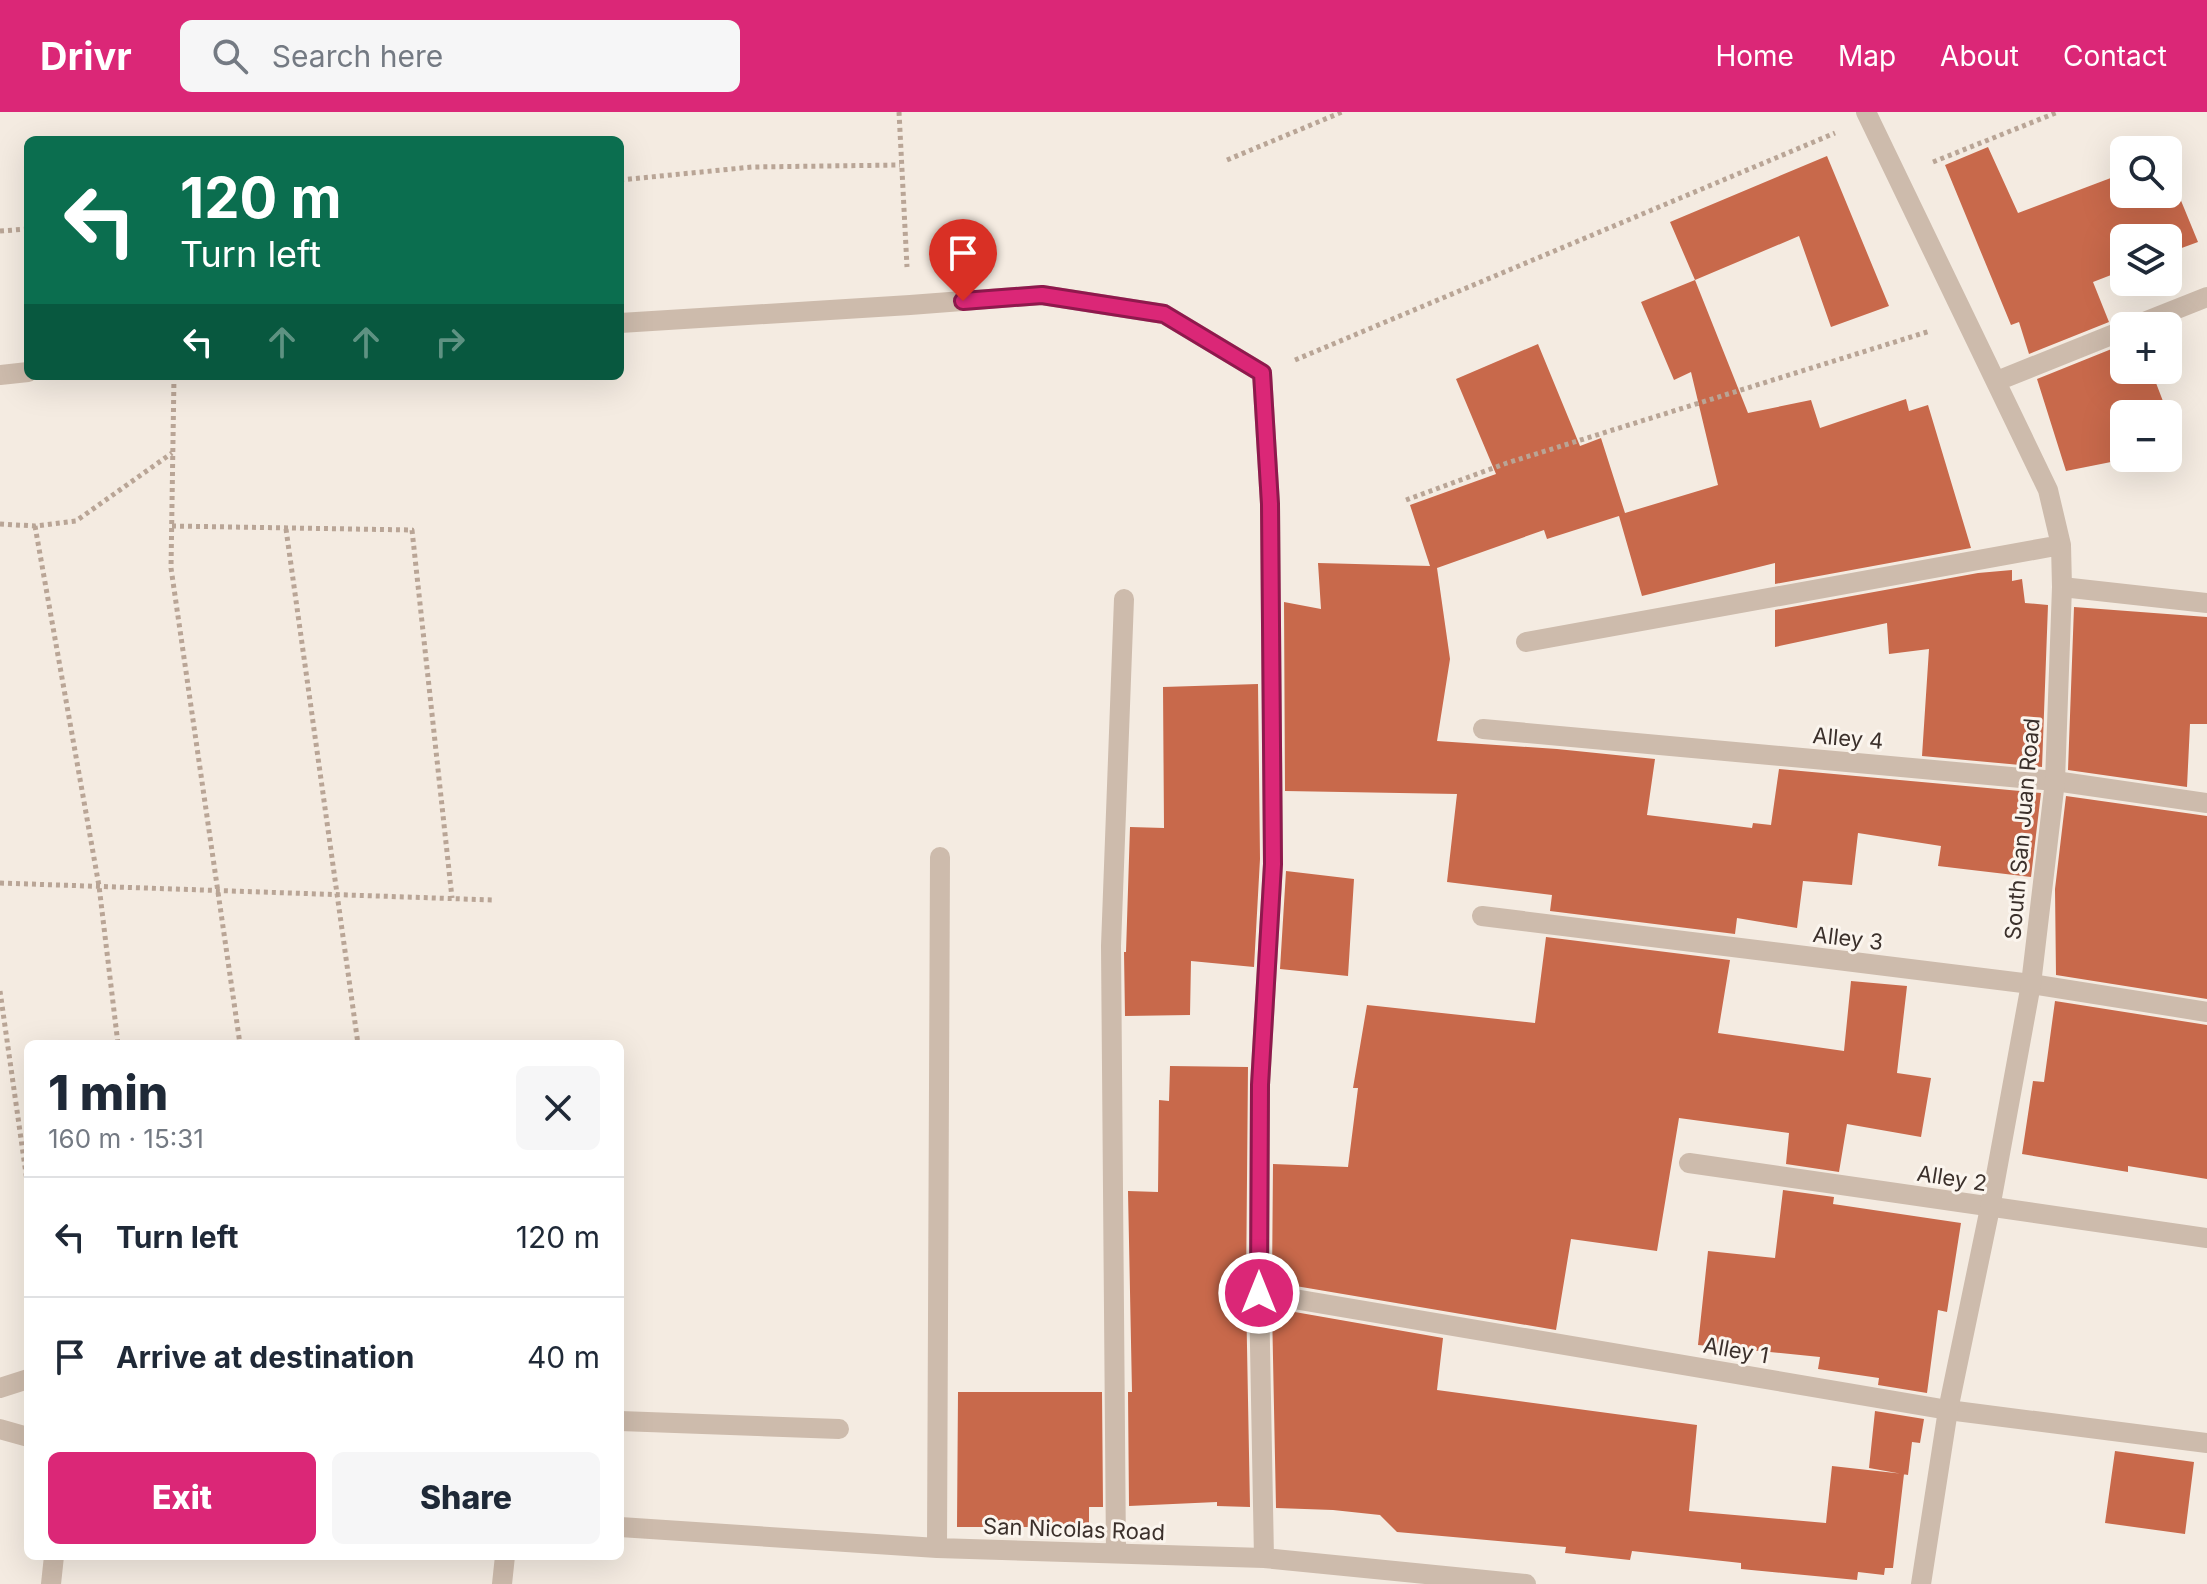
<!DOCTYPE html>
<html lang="en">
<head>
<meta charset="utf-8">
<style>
  :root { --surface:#fff; --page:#f6f6f7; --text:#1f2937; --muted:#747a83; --line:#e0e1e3; --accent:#db2777 }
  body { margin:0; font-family:Inter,sans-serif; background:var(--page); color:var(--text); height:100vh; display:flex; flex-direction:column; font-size:30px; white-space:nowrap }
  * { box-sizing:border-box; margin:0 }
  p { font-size:26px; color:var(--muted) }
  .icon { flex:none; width:44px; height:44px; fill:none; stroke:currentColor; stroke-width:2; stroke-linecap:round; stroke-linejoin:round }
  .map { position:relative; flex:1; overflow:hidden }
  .sheet { position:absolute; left:24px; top:928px; width:600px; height:520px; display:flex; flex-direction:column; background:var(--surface); border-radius:12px; box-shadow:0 8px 32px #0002 }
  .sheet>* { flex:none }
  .guide { position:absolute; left:24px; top:24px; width:600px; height:244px; border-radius:12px; box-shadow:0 8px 32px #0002; background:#0b6e4f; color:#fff; overflow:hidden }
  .buttons { position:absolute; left:2110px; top:24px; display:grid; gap:16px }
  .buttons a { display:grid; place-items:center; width:72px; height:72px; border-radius:12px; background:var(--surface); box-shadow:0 8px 32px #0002; font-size:40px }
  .pin { position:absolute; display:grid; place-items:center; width:68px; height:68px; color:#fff; margin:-82px -34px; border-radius:50% 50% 50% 0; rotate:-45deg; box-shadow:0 0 8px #0007 }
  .pin .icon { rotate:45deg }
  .me { position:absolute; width:88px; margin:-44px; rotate:0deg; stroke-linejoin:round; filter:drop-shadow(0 0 6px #0008) }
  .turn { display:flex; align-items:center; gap:28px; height:168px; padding:0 24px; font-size:36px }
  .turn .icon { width:104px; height:104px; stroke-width:2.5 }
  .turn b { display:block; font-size:56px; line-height:68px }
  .lanes { display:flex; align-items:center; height:76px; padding:0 24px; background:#0003; justify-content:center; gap:40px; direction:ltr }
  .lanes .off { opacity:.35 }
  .round { display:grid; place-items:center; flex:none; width:84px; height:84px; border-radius:12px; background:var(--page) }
  .head { display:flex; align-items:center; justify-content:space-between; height:136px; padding:0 24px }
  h1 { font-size:48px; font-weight:800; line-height:60px }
  .button { display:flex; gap:16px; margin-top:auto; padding:16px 24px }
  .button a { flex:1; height:92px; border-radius:12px; background:var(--accent); color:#fff; font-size:32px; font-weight:800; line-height:92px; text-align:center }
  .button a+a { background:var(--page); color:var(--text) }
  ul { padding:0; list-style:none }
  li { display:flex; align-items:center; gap:24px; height:120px; padding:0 24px; border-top:2px solid var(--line) }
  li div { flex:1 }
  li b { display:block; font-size:30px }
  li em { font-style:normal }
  header { display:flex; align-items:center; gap:48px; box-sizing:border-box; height:112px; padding:0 40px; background:var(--accent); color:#fff }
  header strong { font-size:38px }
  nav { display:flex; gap:44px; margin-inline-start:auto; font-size:28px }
  .search { width:560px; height:72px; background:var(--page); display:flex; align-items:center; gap:20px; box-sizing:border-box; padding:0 28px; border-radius:12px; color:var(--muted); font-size:30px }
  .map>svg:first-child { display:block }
  .building { fill:#c8694b }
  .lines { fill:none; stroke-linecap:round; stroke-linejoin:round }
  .path { stroke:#b9a596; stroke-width:5; stroke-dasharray:4 4; stroke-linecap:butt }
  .lane { stroke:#cdbbac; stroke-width:20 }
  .street { stroke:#cdbbac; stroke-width:20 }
  .route-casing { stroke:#8e194d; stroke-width:20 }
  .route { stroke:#db2777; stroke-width:14 }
  .labels { text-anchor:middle; stroke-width:6; stroke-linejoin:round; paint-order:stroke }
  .street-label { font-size:22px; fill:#3b302b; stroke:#fbf5ee }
</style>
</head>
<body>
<header>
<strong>Drivr</strong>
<div class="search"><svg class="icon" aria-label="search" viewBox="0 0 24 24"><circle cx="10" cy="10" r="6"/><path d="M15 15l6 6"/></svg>Search here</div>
<nav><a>Home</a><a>Map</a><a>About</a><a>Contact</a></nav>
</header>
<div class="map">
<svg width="2207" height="1472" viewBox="0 0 2207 1472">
  <rect width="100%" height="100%" fill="#f4ebe1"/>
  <path class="building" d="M 1988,35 L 2018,101 L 2124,61 L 2124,82 L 2168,82 L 2168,57 L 2198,130 L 2168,141 L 2168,126 L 2124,126 L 2124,158 L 2093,170 L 2109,210 L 2029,242 L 2019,210 L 2011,213 L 1945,53 Z
    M 1827,44 L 1889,194 L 1831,215 L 1799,124 L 1695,168 L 1670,110 Z
    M 1695,168 L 1748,301 L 1811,288 L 1820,316 L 1906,287 L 1909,299 L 1928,293 L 1971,436 L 1775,472 L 1775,451 L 1642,484 L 1619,404 L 1547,427 L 1544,418 L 1437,456 L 1450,547 L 1437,629 L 1557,637 L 1655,647 L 1647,703 L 1752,716 L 1753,711 L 1771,713 L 1779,657 L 2041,681 L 2031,765 L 1938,754 L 1941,734 L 1858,721 L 1852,773 L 1803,769 L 1797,816 L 1737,806 L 1735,822 L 1550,799 L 1552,783 L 1447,770 L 1457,682 L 1285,679 L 1284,490 L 1321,497 L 1318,451 L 1430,454 L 1410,393 L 1496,362 L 1456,267 L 1538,232 L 1580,334 L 1601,326 L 1625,401 L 1718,373 L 1691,260 L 1674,268 L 1641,190 Z
    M 2119,234 L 2124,248 L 2124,258 L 2151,258 L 2181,336 L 2168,339 L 2168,302 L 2124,302 L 2124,346 L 2131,346 L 2066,359 L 2037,267 Z
    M 2012,458 L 2012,469 L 2022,467 L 2025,491 L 2048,493 L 2042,655 L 1922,644 L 1929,537 L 1889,542 L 1887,511 L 1775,535 L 1775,498 L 1978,461 Z
    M 2074,495 L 2207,505 L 2207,612 L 2190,612 L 2187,675 L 2068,658 Z
    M 1258,572 L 1260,747 L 1254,855 L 1191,849 L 1190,903 L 1125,904 L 1124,840 L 1126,840 L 1130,715 L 1164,716 L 1163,575 Z
    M 2066,684 L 2207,704 L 2207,887 L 2056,863 L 2055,777 Z
    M 1286,759 L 1354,767 L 1348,864 L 1280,857 Z
    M 1546,825 L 1730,848 L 1718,921 L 1844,939 L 1851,869 L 1907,874 L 1897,961 L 1931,966 L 1921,1025 L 1847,1012 L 1839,1060 L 1786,1052 L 1789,1021 L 1679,1006 L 1657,1139 L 1571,1127 L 1556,1218 L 1272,1170 L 1273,1052 L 1348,1055 L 1358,976 L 1353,976 L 1367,893 L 1535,911 Z
    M 2055,889 L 2207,913 L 2207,1067 L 2128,1054 L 2128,1060 L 2022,1042 L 2033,969 L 2044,970 Z
    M 1170,954 L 1248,955 L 1246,1181 L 1250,1395 L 1217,1394 L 1217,1390 L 1129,1394 L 1128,1280 L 1132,1280 L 1128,1079 L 1158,1080 L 1159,988 L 1169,989 Z
    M 1783,1078 L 1834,1085 L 1833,1092 L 1961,1111 L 1947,1200 L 1938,1198 L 1927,1281 L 1878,1273 L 1879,1266 L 1818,1257 L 1820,1245 L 1698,1233 L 1708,1139 L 1775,1146 Z
    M 1272,1196 L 1443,1226 L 1437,1278 L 1697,1313 L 1689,1399 L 1826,1411 L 1832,1354 L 1904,1362 L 1893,1456 L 1885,1456 L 1884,1463 L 1858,1460 L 1857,1468 L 1741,1457 L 1741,1451 L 1632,1439 L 1630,1448 L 1565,1441 L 1566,1435 L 1397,1420 L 1380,1403 L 1333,1398 L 1276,1396 Z
    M 958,1280 L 1102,1280 L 1103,1395 L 1089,1395 L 1089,1415 L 957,1415 Z
    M 1875,1299 L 1924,1307 L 1920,1331 L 1912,1330 L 1908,1363 L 1869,1356 Z
    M 2115,1339 L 2194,1350 L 2185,1422 L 2105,1411 Z"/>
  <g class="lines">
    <path class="path" d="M 899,0 L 907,155
      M 1227,48 L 1342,0
      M 1933,50 L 2058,0
      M 620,68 L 752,55 L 900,53
      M 0,119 L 28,117
      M 1295,248 L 1835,21
      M 174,264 L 171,456 L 240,932
      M 1406,388 L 1507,351 L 1930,219
      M 0,412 L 35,414 L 76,409 L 172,341
      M 35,414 L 99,774 L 118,932
      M 172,414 L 412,418 L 452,786
      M 286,417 L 358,932
      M 0,771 L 493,788
      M 0,879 L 28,1076"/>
    <path class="lane" d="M 1483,617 L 2055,669 L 2207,691
      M 1482,804 L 2031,872 L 2207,900
      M 1689,1051 L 2207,1126
      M 1259,1181 L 1948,1298 L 2207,1331
      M 620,1309 L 839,1317
      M 51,1472 L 54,1444
      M 502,1472 L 505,1444"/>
    <path class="street" d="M 1866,0 L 2048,378 L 2061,433 L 2062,475 L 2055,669 L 2031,872 L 1990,1096 L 1948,1298 L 1921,1472
      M 620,211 L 910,193 L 1042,183 L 1164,202 L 1262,261 L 1270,392 L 1273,752 L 1260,973 L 1259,1181 L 1264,1446
      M 2134,214 L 2207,185
      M 0,263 L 28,260
      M 1997,269 L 2124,218
      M 2062,475 L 2207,491
      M 1526,530 L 2061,433
      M 0,1276 L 28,1267
      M 0,1317 L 28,1325
      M 620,1415 L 937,1436 L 1264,1446 L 1526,1472
      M 937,1436 L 940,745
      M 1116,1442 L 1111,834 L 1124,487"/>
  </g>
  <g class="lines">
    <g class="route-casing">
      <path id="route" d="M 963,189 L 1042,183 L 1164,202 L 1262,261 L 1270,392 L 1273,752 L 1260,973 L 1259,1181"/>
    </g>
    <use href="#route" class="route"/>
  </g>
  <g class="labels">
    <g class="street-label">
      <text transform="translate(1848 626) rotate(5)" y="8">Alley 4</text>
      <text transform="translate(2022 717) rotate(-85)" y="8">South San Juan Road</text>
      <text transform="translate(1848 826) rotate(7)" y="8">Alley 3</text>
      <text transform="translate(1952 1066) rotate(9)" y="8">Alley 2</text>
      <text transform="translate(1736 1238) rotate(10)" y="8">Alley 1</text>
      <text transform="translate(1074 1417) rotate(2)" y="8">San Nicolas Road</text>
    </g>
  </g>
</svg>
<div class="buttons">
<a><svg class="icon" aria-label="search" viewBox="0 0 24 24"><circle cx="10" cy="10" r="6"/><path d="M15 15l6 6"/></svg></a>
<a><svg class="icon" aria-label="layers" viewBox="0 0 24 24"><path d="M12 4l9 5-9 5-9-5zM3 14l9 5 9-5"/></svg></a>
<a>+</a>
<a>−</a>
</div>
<div class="pin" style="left:963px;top:189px;background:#d93025"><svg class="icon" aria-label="arrive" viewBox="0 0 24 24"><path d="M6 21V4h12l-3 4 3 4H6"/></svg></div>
<svg class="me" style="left:1259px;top:1181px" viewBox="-20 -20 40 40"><circle r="17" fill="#db2777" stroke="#fff" stroke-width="3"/><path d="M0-11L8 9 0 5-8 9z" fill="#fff"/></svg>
<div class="guide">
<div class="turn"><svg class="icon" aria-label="left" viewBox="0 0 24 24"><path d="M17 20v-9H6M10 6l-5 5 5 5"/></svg><div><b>120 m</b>Turn left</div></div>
<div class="lanes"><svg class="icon" aria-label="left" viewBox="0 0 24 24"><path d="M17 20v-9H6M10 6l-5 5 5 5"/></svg><svg class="icon off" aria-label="ahead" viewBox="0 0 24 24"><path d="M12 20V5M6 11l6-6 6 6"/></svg><svg class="icon off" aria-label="ahead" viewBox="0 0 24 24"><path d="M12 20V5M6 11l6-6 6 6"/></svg><svg class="icon off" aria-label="right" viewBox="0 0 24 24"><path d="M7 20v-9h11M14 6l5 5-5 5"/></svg></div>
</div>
<section class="sheet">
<div class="head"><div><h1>1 min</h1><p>160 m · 15:31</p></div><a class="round"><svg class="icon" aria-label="close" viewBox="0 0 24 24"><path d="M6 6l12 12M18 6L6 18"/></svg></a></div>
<ul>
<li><svg class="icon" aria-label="left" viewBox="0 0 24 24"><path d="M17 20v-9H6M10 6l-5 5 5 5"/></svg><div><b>Turn left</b></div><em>120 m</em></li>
<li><svg class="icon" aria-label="arrive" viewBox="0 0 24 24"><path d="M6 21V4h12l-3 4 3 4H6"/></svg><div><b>Arrive at destination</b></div><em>40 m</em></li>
</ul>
<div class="button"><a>Exit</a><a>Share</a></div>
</section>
</div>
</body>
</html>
